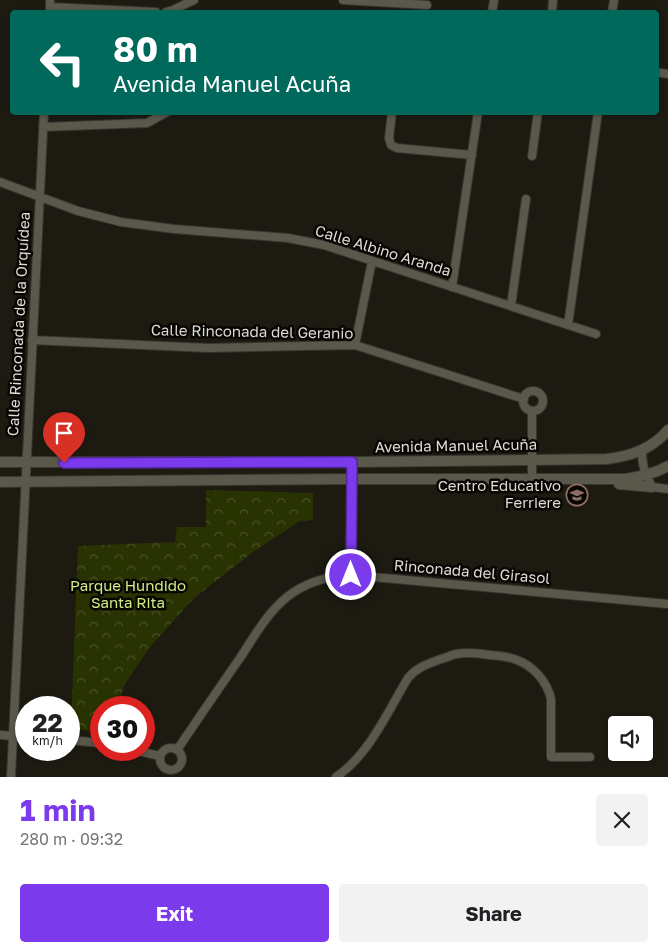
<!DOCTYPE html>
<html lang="en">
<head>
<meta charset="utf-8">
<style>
  :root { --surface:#fff; --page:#f2f2f2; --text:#202124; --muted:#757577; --accent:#7c3aed }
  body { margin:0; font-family:"Golos Text",sans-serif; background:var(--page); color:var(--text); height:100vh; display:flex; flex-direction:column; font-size:19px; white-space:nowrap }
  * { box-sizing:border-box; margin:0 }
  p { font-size:16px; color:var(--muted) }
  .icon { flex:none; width:28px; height:28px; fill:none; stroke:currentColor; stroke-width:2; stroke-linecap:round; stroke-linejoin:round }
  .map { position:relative; height:777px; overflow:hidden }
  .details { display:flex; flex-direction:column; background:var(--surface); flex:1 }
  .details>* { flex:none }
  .top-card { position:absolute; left:10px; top:10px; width:649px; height:105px; border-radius:5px; box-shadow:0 1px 4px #0004; background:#00695c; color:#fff; overflow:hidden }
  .buttons { position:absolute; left:608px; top:716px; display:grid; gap:10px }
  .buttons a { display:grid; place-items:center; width:45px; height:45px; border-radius:5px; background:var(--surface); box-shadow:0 1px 4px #0004; font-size:25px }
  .speed { position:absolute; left:15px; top:696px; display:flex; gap:10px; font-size:25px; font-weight:700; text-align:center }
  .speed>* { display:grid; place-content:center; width:65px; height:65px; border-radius:50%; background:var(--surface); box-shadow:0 1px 4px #0004; line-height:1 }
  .speed small { font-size:12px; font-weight:400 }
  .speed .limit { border:8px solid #d22; background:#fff; color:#111 }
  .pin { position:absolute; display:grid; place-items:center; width:42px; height:42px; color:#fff; margin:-51px -21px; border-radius:50% 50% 50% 0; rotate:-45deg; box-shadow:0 0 5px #0007 }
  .pin .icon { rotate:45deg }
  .me { position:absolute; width:55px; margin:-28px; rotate:0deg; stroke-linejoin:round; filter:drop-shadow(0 0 4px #0008) }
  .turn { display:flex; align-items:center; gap:18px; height:105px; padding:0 20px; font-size:22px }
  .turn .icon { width:65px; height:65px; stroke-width:2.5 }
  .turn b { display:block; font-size:35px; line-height:42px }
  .round { display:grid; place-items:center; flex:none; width:52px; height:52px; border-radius:5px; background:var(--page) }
  .summary { display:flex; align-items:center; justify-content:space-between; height:85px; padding:0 20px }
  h1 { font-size:30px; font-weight:700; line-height:38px; color:var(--accent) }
  .button { display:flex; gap:10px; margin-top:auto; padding:10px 20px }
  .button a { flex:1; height:58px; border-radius:5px; background:var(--accent); color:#fff; font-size:20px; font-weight:700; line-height:58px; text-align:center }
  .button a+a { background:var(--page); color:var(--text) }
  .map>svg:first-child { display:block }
  .park { fill:url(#park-crowns) }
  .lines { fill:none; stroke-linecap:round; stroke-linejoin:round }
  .minor-casing { stroke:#373530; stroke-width:10 }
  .tertiary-casing { stroke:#373530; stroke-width:12 }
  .minor { stroke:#5a574b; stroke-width:8 }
  .tertiary { stroke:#5a574b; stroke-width:10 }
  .route-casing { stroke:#51269a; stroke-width:12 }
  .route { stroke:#7c3aed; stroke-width:9 }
  .labels { text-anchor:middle; stroke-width:5; stroke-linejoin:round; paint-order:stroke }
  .street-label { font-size:15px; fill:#dedcd5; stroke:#070603 }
  .poi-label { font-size:15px; fill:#dedcd5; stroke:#070603; text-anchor:end }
  .park-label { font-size:15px; fill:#d1ec83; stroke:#070603 }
</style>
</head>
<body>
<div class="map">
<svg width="668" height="777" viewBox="0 0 668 777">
  <defs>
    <pattern id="park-crowns" width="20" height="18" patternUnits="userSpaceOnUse" patternTransform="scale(1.25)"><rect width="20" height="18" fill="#293302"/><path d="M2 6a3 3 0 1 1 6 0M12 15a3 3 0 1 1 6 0" fill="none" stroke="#485026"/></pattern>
  </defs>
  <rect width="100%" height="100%" fill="#1d1b11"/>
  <path class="park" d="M 206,490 L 313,493 L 313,520 L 300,521 L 253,552 L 194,598 L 150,647 L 125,684 L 117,707 L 101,708 L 101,733 L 71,728 L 78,546 L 175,542 L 177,527 L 206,527 Z"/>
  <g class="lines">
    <g class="minor-casing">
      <path id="minor" d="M 343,0 L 427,5
        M 50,7 L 156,12
        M 50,12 L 50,0
        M 166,12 L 173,10 L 194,0
        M 492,12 L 494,0
        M 552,12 L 553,0
        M 612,12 L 614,0
        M 656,72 L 668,74
        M 392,112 L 389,138 L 391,145 L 397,148 L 472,155
        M 43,127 L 147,123 L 167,112
        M 532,156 L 538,112
        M 0,182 L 78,211 L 121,222 L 174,229 L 288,238 L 324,245 L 596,334
        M 452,287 L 478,112
        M 511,306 L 526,199
        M 568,325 L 598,112
        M 32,340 L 208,348 L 355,345 L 524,399
        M 355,345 L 372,261
        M523 401a10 10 0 1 1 20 0a10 10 0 1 1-20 0Z
        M 642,451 C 642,466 645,474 652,487 L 668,489
        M 532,478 L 532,411
        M 351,575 L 352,462
        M 0,735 L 26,737
        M 69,740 L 101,743
        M160 759a11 11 0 1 1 22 0a11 11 0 1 1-22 0Z
        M 134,750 L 160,756
        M 177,750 C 198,719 219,688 240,658 C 254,637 267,613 287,597 C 306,582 328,576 351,575 L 668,604
        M 11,777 L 44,112
        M 336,777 C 369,755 388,711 408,678 C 417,667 428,664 441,659 C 446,658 451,655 456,654 C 467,652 479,653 490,655 C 499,656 508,656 517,660 C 533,666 547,681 551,699 L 551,757 L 590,757"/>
    </g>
    <g class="tertiary-casing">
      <path id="tertiary" d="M 0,462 L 352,462 L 607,459 C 631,456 652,449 668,430
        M 0,482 L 352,479 L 625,479 C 641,476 654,474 668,466
        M 619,484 L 652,487"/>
    </g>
    <use href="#minor" class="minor"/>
    <use href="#tertiary" class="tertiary"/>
  </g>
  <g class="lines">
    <g class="route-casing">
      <path id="route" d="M 64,463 L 352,462 L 351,575"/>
    </g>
    <use href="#route" class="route"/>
  </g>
  <defs>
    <g id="school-ring" transform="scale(1.125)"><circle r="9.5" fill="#070603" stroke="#8d6e63" stroke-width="1.5"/><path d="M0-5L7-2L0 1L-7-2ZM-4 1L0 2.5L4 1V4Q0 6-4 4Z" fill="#8d6e63"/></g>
  </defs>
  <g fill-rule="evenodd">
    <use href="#school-ring" x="577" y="495"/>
  </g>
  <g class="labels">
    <g class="street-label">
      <text transform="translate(383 251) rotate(17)" y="5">Calle Albino Aranda</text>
      <text transform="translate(19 324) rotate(-87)" y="5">Calle Rinconada de la Orquídea</text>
      <text transform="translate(252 332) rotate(1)" y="5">Calle Rinconada del Geranio</text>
      <text transform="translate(456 446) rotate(-1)" y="5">Avenida Manuel Acuña</text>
      <text transform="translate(472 572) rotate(5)" y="5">Rinconada del Girasol</text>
    </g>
    <g class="poi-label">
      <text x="561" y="491">Centro Educativo<tspan x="561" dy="17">Ferriere</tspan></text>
    </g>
    <g class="park-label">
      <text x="128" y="591">Parque Hundido<tspan x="128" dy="17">Santa Rita</tspan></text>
    </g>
  </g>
</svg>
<div class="buttons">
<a><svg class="icon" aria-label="sound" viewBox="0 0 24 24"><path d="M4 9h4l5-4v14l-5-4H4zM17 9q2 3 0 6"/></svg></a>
</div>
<div class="speed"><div>22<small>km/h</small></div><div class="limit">30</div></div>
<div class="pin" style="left:64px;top:463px;background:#d93025"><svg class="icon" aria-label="arrive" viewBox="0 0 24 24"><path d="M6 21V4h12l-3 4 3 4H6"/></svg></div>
<svg class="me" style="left:351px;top:575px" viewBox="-20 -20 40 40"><circle r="17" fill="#7c3aed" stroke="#fff" stroke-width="3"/><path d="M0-11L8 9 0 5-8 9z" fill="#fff"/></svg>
<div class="top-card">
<div class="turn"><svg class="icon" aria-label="left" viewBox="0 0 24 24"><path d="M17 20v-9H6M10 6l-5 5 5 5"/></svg><div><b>80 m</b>Avenida Manuel Acuña</div></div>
</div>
</div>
<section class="details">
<div class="summary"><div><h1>1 min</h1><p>280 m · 09:32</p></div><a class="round"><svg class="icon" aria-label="close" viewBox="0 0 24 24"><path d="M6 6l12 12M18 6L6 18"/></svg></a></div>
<div class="button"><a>Exit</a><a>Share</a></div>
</section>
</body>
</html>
